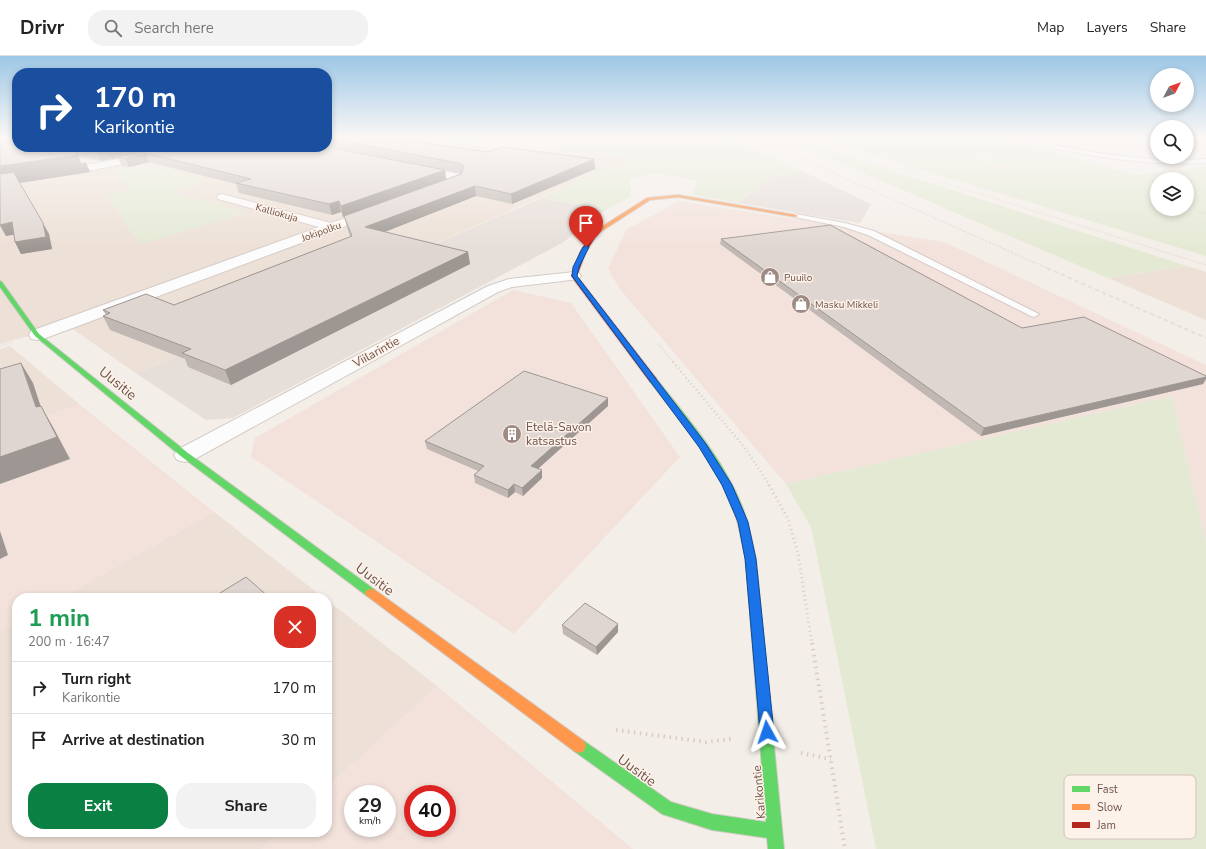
<!DOCTYPE html>
<html lang="en">
<head>
<meta charset="utf-8">
<style>
  :root { --surface:#fff; --page:#f2f2f2; --text:#222; --muted:#767676; --line:#e0e0e0; --accent:#0b8043 }
  body { margin:0; font-family:"Nunito Sans",sans-serif; background:var(--page); color:var(--text); height:100vh; display:flex; flex-direction:column; font-size:15px; white-space:nowrap }
  * { box-sizing:border-box; margin:0 }
  p { font-size:13px; color:var(--muted) }
  .icon { flex:none; width:22px; height:22px; fill:none; stroke:currentColor; stroke-width:2; stroke-linecap:round; stroke-linejoin:round }
  .map { position:relative; flex:1; overflow:hidden }
  .panel { position:absolute; left:12px; top:537px; width:320px; height:244px; display:flex; flex-direction:column; background:var(--surface); border-radius:16px; box-shadow:0 2px 6px #0003 }
  .panel>* { flex:none }
  .guide { position:absolute; left:12px; top:12px; width:320px; height:84px; border-radius:16px; box-shadow:0 2px 6px #0003; background:#1a4fa0; color:#fff; overflow:hidden }
  .needle { width:26px; rotate:49deg }
  .fabs { position:absolute; left:1150px; top:12px; display:grid; gap:8px }
  .fabs a { display:grid; place-items:center; width:44px; height:44px; border-radius:50%; background:var(--surface); box-shadow:0 2px 6px #0003; font-size:20px }
  .speed { position:absolute; left:344px; top:729px; display:flex; gap:8px; font-size:20px; font-weight:700; text-align:center }
  .speed>* { display:grid; place-content:center; width:52px; height:52px; border-radius:50%; background:var(--surface); box-shadow:0 2px 6px #0003; line-height:1 }
  .speed small { font-size:10px; font-weight:400 }
  .speed .limit { border:6px solid #d22; background:#fff; color:#111 }
  .pin { position:absolute; display:grid; place-items:center; width:34px; height:34px; color:#fff; margin:-41px -17px; border-radius:50% 50% 50% 0; rotate:-45deg; box-shadow:0 0 4px #0007 }
  .pin .icon { rotate:45deg }
  .me { position:absolute; width:44px; margin:-22px; rotate:355deg; stroke-linejoin:round; filter:drop-shadow(0 0 3px #0008) }
  .turn { display:flex; align-items:center; gap:14px; height:84px; padding:0 16px; font-size:18px }
  .turn .icon { width:52px; height:52px; stroke-width:2.5 }
  .turn b { display:block; font-size:28px; line-height:34px }
  .round { display:grid; place-items:center; flex:none; width:42px; height:42px; border-radius:16px; background:var(--page) }
  .head { display:flex; align-items:center; justify-content:space-between; height:68px; padding:0 16px }
  h1 { font-size:24px; font-weight:700; line-height:30px; color:#1e9e55 }
  .button { display:flex; gap:8px; margin-top:auto; padding:8px 16px }
  .button a { flex:1; height:46px; border-radius:16px; background:var(--accent); color:#fff; font-size:16px; font-weight:700; line-height:46px; text-align:center }
  .button a+a { background:var(--page); color:var(--text) }
  ul { padding:0; list-style:none }
  li { display:flex; align-items:center; gap:12px; height:52px; padding:0 16px; border-top:1px solid var(--line) }
  li div { flex:1 }
  li b { display:block; font-size:15px }
  li em { font-style:normal }
  header { display:flex; align-items:center; gap:24px; box-sizing:border-box; height:56px; padding:0 20px; background:var(--surface); border-bottom:1px solid var(--line) }
  header strong { font-size:19px }
  nav { display:flex; gap:22px; margin-inline-start:auto; font-size:14px }
  .search { width:280px; height:36px; background:var(--page); display:flex; align-items:center; gap:10px; box-sizing:border-box; padding:0 14px; border-radius:16px; color:var(--muted); font-size:15px }
  .map>svg:first-child { display:block }
  .residential { fill:#ede0d6 }
  .commercial { fill:#f3e2dc; fill-rule:evenodd }
  .industrial { fill:#e6ded9 }
  .green { fill:#e4e9d4; fill-rule:evenodd }
  .sand { fill:#f5e8d3 }
  .lines { fill:none; stroke-linecap:round; stroke-linejoin:round }
  .lane-casing { stroke:#d3cbc6; stroke-width:2 }
  .street-casing { stroke:#d3cbc6; stroke-width:2 }
  .fast-casing { stroke:#d3cac5; stroke-width:2 }
  .slow-casing { stroke:#d3cac5; stroke-width:2 }
  .jam-casing { stroke:#d3cac5; stroke-width:2 }
  .path-far5 { stroke:#d6cdc9; stroke-width:1; stroke-dasharray:0.5 1.5; stroke-linecap:butt }
  .path-far4 { stroke:#d6cdc9; stroke-width:1.5; stroke-dasharray:0.5 1.5; stroke-linecap:butt }
  .path-far3 { stroke:#d6cdc9; stroke-width:2; stroke-dasharray:0.5 2; stroke-linecap:butt }
  .path-far2 { stroke:#d6cdc9; stroke-width:2.5; stroke-dasharray:1 3; stroke-linecap:butt }
  .path-far1 { stroke:#d6cdc9; stroke-width:3; stroke-dasharray:1 3.5; stroke-linecap:butt }
  .path { stroke:#d6cdc9; stroke-width:4; stroke-dasharray:1.5 4.5; stroke-linecap:butt }
  .lane { fill:#fdfcfc; fill-rule:evenodd }
  .street { fill:#fdfcfc; fill-rule:evenodd }
  .fast { fill:#63d668; fill-rule:evenodd }
  .slow { fill:#ff974d; fill-rule:evenodd }
  .jam { fill:#b3261e; fill-rule:evenodd }
  .rail-far1 { stroke:#e3e1e3; stroke-width:1.5; stroke-dasharray:2.5 1.5; stroke-linecap:butt }
  .rail { stroke:#e3e1e3; stroke-width:2; stroke-dasharray:4.5 3; stroke-linecap:butt }
  .wall { fill:#c1b8b4 }
  .shaded-wall { fill:#9d9692 }
  .building { fill:#e0d6d1; stroke:#9d9692 }
  .route { fill:#1a73e8; stroke:#114b97 }
  .labels { text-anchor:middle; stroke-width:3; stroke-linejoin:round; paint-order:stroke }
  .far-street-label { font-size:10px; fill:#6e544c; stroke:#fdf2e9 }
  .far-poi-label { font-size:10px; fill:#6e544c; stroke:#fdf2e9; text-anchor:start }
  .street-label { font-size:12px; fill:#6e544c; stroke:#fdf2e9 }
  .poi-label { font-size:12px; fill:#6e544c; stroke:#fdf2e9; text-anchor:start }
  .near-street-label { font-size:14px; fill:#6e544c; stroke:#fdf2e9 }
  .key { fill:#fdf2e9; stroke:#d2c3ba; stroke-width:1 }
  .key-label { font-size:11px; fill:#6e544c }
</style>
</head>
<body>
<header>
<strong>Drivr</strong>
<div class="search"><svg class="icon" aria-label="search" viewBox="0 0 24 24"><circle cx="10" cy="10" r="6"/><path d="M15 15l6 6"/></svg>Search here</div>
<nav><a>Map</a><a>Layers</a><a>Share</a></nav>
</header>
<div class="map">
<svg width="1206" height="793" viewBox="0 0 1206 793">
  <rect width="100%" height="100%" fill="#f4eee8"/>
  <path class="residential" d="M 0,82 L 17,91 L 327,91 L 327,82 L 430,82 L 531,99 L 556,90 L 628,103 L 137,318 L 67,269 L 0,288 Z
    M 1187,210 L 1206,216 L 1206,264 L 1108,222 Z
    M 10,290 L 79,348 L 0,378 L 0,293 Z
    M 214,456 L 324,542 L 60,542 Z
    M 327,544 L 437,630 L 327,732 Z
    M 17,566 L 17,776 L 280,776 L 261,793 L 0,793 L 0,575 Z"/>
  <path class="commercial" d="M 679,145 L 944,186 L 1206,309 L 1206,487 L 1172,340 L 786,428 L 619,232 L 608,213 L 626,174 Z
    M 513,234 L 571,247 L 680,401 L 514,578 L 251,401 L 255,382 Z
    M 79,348 L 214,456 L 60,542 L 17,542 L 17,566 L 0,575 L 0,378 Z
    M 437,630 L 633,793 L 261,793 L 280,776 L 327,776 L 327,732 ZM 353,738 L 387,738 L 387,772 L 353,772 ZM 413,738 L 447,738 L 447,772 L 413,772 Z"/>
  <path class="industrial" d="M 806,117 L 871,148 L 860,167 L 738,147 L 775,120 Z
    M 541,142 L 606,154 L 562,187 L 233,362 L 206,364 L 137,318 Z"/>
  <path class="green" d="M 430,82 L 487,82 L 468,89 Z
    M 578,82 L 728,82 L 806,117 L 775,120 L 738,147 L 693,139 L 698,125 L 656,117 L 630,123 L 631,140 L 606,154 L 541,142 L 627,103 L 556,90 Z
    M 781,82 L 791,82 L 1187,210 L 1108,222 Z
    M 817,82 L 1006,82 L 1135,119 L 1206,111 L 1206,200 ZM 1157,123 L 1187,123 L 1187,153 L 1157,153 Z
    M 146,109 L 210,125 L 168,136 L 247,156 L 149,186 L 139,187 L 106,139 L 131,132 L 113,114 Z
    M 1172,340 L 1206,487 L 1206,793 L 876,793 L 811,471 L 786,428 Z"/>
  <path class="sand" d="M 976,96 L 989,99 L 990,101 L 989,105 L 992,107 L 1015,111 L 1023,115 L 993,110 L 980,104 L 982,102 L 981,99 L 974,97 Z"/>
  <g class="lines">
    <g class="lane-casing">
      <path id="lane" d="M 1014,82 C 1034,82 1054,90 1074,93 C 1118,101 1162,106 1206,103 L 1206,107 C 1158,110 1109,103 1062,94 C 1046,91 1028,89 1014,82 Z
        M 1187,82 L 1194,82 L 1206,86 L 1206,90 Z
        M 796,158 L 845,167 L 874,175 L 1039,258 L 1034,261 L 1031,260 L 868,179 L 844,171 L 794,161 L 793,160 Z"/>
    </g>
    <g class="street-casing">
      <path id="street" d="M 181,91 L 198,91 L 194,94 L 98,113 L 0,127 L 0,121 L 98,107 Z
        M 417,110 L 459,118 L 464,121 L 462,126 L 438,135 L 433,132 L 434,130 L 452,123 L 414,115 L 412,113 L 414,111 Z
        M 222,138 L 331,167 L 374,152 L 378,153 L 380,155 L 378,157 L 336,174 L 43,283 L 37,284 L 31,283 L 29,279 L 31,275 L 319,171 L 218,143 L 217,141 L 218,139 Z
        M 574,216 L 579,217 L 581,220 L 579,223 L 512,231 L 498,236 L 193,404 L 185,406 L 177,404 L 174,399 L 177,394 L 488,230 L 509,223 Z"/>
    </g>
    <g class="fast-casing">
      <path id="fast" d="M 0,225 L 2,226 L 39,278 L 188,397 L 375,534 L 377,537 L 375,540 L 371,541 L 367,540 L 182,401 L 35,280 L 0,231 Z
        M 650,322 L 656,322 C 687,362 723,402 742,450 C 749,467 752,485 756,503 L 784,793 L 768,793 L 767,782 L 712,774 L 662,758 L 574,695 L 572,690 L 574,685 L 579,683 L 584,685 L 671,746 L 712,758 L 766,766 L 746,503 C 741,484 739,465 731,447 C 712,402 680,364 650,326 L 649,324 Z"/>
    </g>
    <g class="slow-casing">
      <path id="slow" d="M 678,139 L 796,159 L 798,160 L 796,161 L 678,141 L 650,144 L 597,178 L 592,177 L 647,142 Z
        M 371,533 L 375,534 L 584,685 L 586,690 L 584,695 L 579,697 L 574,695 L 367,540 L 365,537 L 367,534 Z"/>
    </g>
    <g class="jam-casing">
      <path id="jam" d="M 595,175 L 598,177 L 586,196 L 577,220 L 656,322 L 657,324 L 656,326 L 650,326 L 571,220 L 580,196 L 593,176 Z"/>
    </g>
    <path class="path-far5" d="M 799,82 L 983,139"/>
    <path class="path-far4" d="M 980,138 L 1206,209
      M 1197,156 L 1206,157"/>
    <path class="path-far3" d="M 658,288 L 674,307
      M 0,290 L 13,286"/>
    <path class="path-far2" d="M 673,306 L 745,392 L 770,430"/>
    <path class="path-far1" d="M 769,429 L 788,463 L 798,497 L 812,588"/>
    <path class="path" d="M 812,587 L 845,793
      M 616,674 L 706,686 L 731,683
      M 801,697 L 831,703"/>
    <use href="#lane" class="lane"/>
    <use href="#street" class="street"/>
    <use href="#fast" class="fast"/>
    <use href="#slow" class="slow"/>
    <use href="#jam" class="jam"/>
    <path class="rail-far1" d="M 755,82 L 1049,213"/>
    <path class="rail" d="M 1047,212 L 1206,282"/>
  </g>
  <path class="wall" d="M 0,82 L 17,82 L 17,91 L 327,91 L 445,114 L 446,123 L 461,118 L 459,117 L 327,90 L 327,82 L 487,96 L 594,103 L 595,113 L 512,148 L 476,140 L 384,176 L 468,196 L 470,208 L 231,329 L 188,311 L 185,303 L 110,274 L 103,260 L 106,259 L 103,254 L 174,249 L 350,181 L 347,171 L 344,160 L 343,161 L 341,156 L 332,159 L 239,137 L 236,128 L 149,106 L 129,111 L 122,110 L 118,102 L 101,105 L 78,100 L 81,107 L 86,107 L 90,116 L 20,127 L 49,178 L 52,193 L 21,198 L 15,186 L 14,178 L 6,180 L 0,170 L 0,87 L 6,86 L 0,84 Z
    M 721,183 L 1022,272 L 1206,320 L 1206,323 L 1203,328 L 981,380 L 720,188 Z
    M 608,350 L 538,413 L 542,422 L 523,440 L 515,436 L 508,442 L 475,427 L 474,419 L 478,415 L 427,393 L 425,385 Z
    M 562,569 L 618,576 L 597,599 L 563,578 Z"/>
  <path class="shaded-wall" d="M 124,91 L 173,91 L 118,101 L 118,102 L 101,105 L 97,96 Z
    M 146,97 L 149,106 L 129,111 L 125,102 Z
    M 78,99 L 81,107 L 86,107 L 90,116 L 19,127 L 0,120 L 0,110 Z
    M 594,103 L 595,113 L 512,148 L 511,138 Z
    M 445,114 L 446,123 L 343,161 L 341,150 Z
    M 475,130 L 476,140 L 367,183 L 365,171 Z
    M 339,145 L 341,156 L 332,159 L 329,148 Z
    M 12,166 L 18,178 L 6,180 L 0,169 Z
    M 43,167 L 49,178 L 52,193 L 21,198 L 15,186 Z
    M 468,196 L 470,208 L 231,329 L 225,314 Z
    M 21,307 L 33,327 L 48,372 L 36,351 Z
    M 1206,321 L 1206,323 L 1203,328 L 981,380 L 984,372 Z
    M 608,342 L 608,350 L 532,418 L 531,410 Z
    M 41,350 L 53,371 L 70,403 L 0,428 L 0,401 Z
    M 542,414 L 542,422 L 523,440 L 522,432 Z
    M 514,428 L 515,436 L 508,442 L 508,434 Z
    M 0,475 L 8,499 L 0,503 Z
    M 618,568 L 618,576 L 597,599 L 596,591 Z"/>
  <path class="building" d="M 8,82 L 17,82 L 17,91 L 69,91 L 78,99 L 0,110 L 0,87 L 7,86 Z
    M 327,82 L 389,82 L 487,96 L 503,91 L 594,103 L 511,138 L 475,130 L 365,171 L 468,196 L 225,314 L 182,297 L 191,293 L 103,260 L 110,257 L 103,254 L 146,238 L 174,249 L 352,180 L 344,160 L 461,118 L 464,110 L 458,107 Z
    M 74,91 L 124,91 L 97,96 Z
    M 170,91 L 327,91 L 445,114 L 341,150 L 339,145 L 329,148 L 236,127 L 251,123 L 146,97 L 125,102 L 118,101 Z
    M 86,107 L 14,117 L 43,167 L 46,181 L 15,186 L 12,166 L 0,169 L 0,118 Z
    M 830,169 L 1022,272 L 1084,261 L 1206,320 L 1206,321 L 984,372 L 721,183 Z
    M 21,307 L 36,351 L 41,350 L 57,381 L 0,401 L 0,313 Z
    M 524,315 L 608,342 L 531,410 L 542,414 L 522,432 L 514,428 L 508,434 L 474,419 L 484,410 L 425,385 Z
    M 246,521 L 270,542 L 212,542 Z
    M 585,547 L 618,568 L 596,591 L 562,569 Z"/>
  <linearGradient id="sky" x2="0" y2="1"><stop stop-color="#9cc7e6"/><stop offset="0.42" stop-color="#faf7f5"/><stop offset="1" stop-color="#faf7f5" stop-opacity="0"/></linearGradient>
  <rect width="1206" height="193" fill="url(#sky)"/>
  <path class="route" d="M 586,189 L 589,191 L 579,211 L 577,220 L 706,388 L 732,429 L 748,466 L 756,503 L 774,676 L 772,680 L 767,682 L 762,680 L 760,676 L 745,503 L 738,466 L 722,429 L 699,391 L 572,220 L 573,211 L 583,191 Z"/>
  <defs>
    <g id="shop-disc" transform="scale(1)"><circle r="9.5" fill="#9d8a83" stroke="#fdf2e9"/><path d="M-5-2.5h2.3a2.7 3.5 0 0 1 5.4 0H5L5.5 6h-11ZM-1.5-2.5h3a1.5 2.3 0 0 0-3 0Z" fill="#fff"/></g>
    <g id="building-disc" transform="scale(1)"><circle r="9.5" fill="#9d8a83" stroke="#fdf2e9"/><path d="M-4-6H4V6H1V3H-1V6H-4ZM-2.5-4.3h1.7v1.8h-1.7ZM.8-4.3h1.7v1.8H.8ZM-2.5-1h1.7V.8h-1.7ZM.8-1h1.7V.8H.8Z" fill="#fff"/></g>
  </defs>
  <g fill-rule="evenodd">
    <use href="#shop-disc" x="770" y="221"/>
    <use href="#shop-disc" x="801" y="248"/>
    <use href="#building-disc" x="512" y="378"/>
  </g>
  <g class="labels">
    <g class="far-street-label">
      <text transform="translate(277 156) rotate(16)" y="4">Kalliokuja</text>
      <text transform="translate(321 175) rotate(-20)" y="4">Jokipolku</text>
    </g>
    <g class="far-poi-label">
      <text x="784" y="225">Puuilo</text>
      <text x="815" y="252">Masku Mikkeli</text>
    </g>
    <g class="street-label">
      <text transform="translate(376 296) rotate(-29)" y="4">Viilarintie</text>
      <text transform="translate(759 736) rotate(-95)" y="4">Karikontie</text>
    </g>
    <g class="poi-label">
      <text x="526" y="375">Etelä-Savon<tspan x="526" dy="14">katsastus</tspan></text>
    </g>
    <g class="near-street-label">
      <text transform="translate(118 327) rotate(39)" y="5">Uusitie</text>
      <text transform="translate(375 523) rotate(37)" y="5">Uusitie</text>
      <text transform="translate(637 714) rotate(36)" y="5">Uusitie</text>
    </g>
  </g>
  <rect x="1064" y="719" width="132" height="64" rx="6" class="key"/>
  <rect x="1072" y="730" width="18" height="6" fill="#63d668"/>
  <rect x="1072" y="748" width="18" height="6" fill="#ff974d"/>
  <rect x="1072" y="766" width="18" height="6" fill="#b3261e"/>
  <g class="key-label">
    <text x="1097" y="737">Fast</text>
    <text x="1097" y="755">Slow</text>
    <text x="1097" y="773">Jam</text>
  </g>
</svg>
<div class="fabs">
<a><svg class="needle" viewBox="-14 -14 28 28"><path d="M0-13l5 13h-10z" fill="#e53935"/><path d="M0 13l5-13h-10z" fill="#767676"/></svg></a>
<a><svg class="icon" aria-label="search" viewBox="0 0 24 24"><circle cx="10" cy="10" r="6"/><path d="M15 15l6 6"/></svg></a>
<a><svg class="icon" aria-label="layers" viewBox="0 0 24 24"><path d="M12 4l9 5-9 5-9-5zM3 14l9 5 9-5"/></svg></a>
</div>
<div class="speed"><div>29<small>km/h</small></div><div class="limit">40</div></div>
<div class="pin" style="left:586px;top:191px;background:#d93025"><svg class="icon" aria-label="arrive" viewBox="0 0 24 24"><path d="M6 21V4h12l-3 4 3 4H6"/></svg></div>
<svg class="me" style="left:767px;top:676px" viewBox="-20 -20 40 40"><path d="M0-17L14 15 0 8-14 15z" fill="#1a73e8" stroke="#fff" stroke-width="4"/></svg>
<div class="guide">
<div class="turn"><svg class="icon" aria-label="right" viewBox="0 0 24 24"><path d="M7 20v-9h11M14 6l5 5-5 5"/></svg><div><b>170 m</b>Karikontie</div></div>
</div>
<section class="panel">
<div class="head"><div><h1>1 min</h1><p>200 m · 16:47</p></div><a class="round" style="background:#d93025;color:#fff"><svg class="icon" aria-label="close" viewBox="0 0 24 24"><path d="M6 6l12 12M18 6L6 18"/></svg></a></div>
<ul>
<li><svg class="icon" aria-label="right" viewBox="0 0 24 24"><path d="M7 20v-9h11M14 6l5 5-5 5"/></svg><div><b>Turn right</b><p>Karikontie</p></div><em>170 m</em></li>
<li><svg class="icon" aria-label="arrive" viewBox="0 0 24 24"><path d="M6 21V4h12l-3 4 3 4H6"/></svg><div><b>Arrive at destination</b></div><em>30 m</em></li>
</ul>
<div class="button"><a>Exit</a><a>Share</a></div>
</section>
</div>
</body>
</html>
